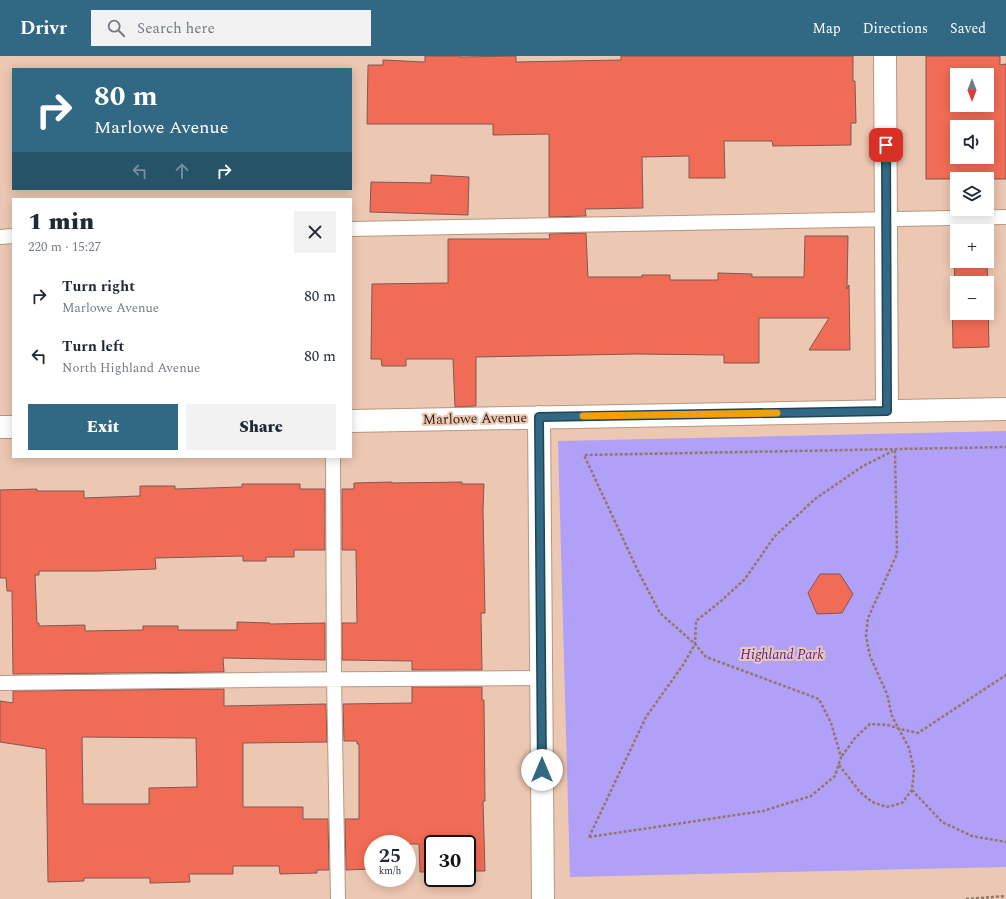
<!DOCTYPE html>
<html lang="en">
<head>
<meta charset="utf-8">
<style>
  :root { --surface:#fff; --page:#f2f2f3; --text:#1f2937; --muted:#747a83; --accent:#316883 }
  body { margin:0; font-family:Spectral,serif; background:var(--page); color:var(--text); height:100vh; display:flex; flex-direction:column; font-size:15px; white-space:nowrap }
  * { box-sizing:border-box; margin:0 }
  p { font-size:13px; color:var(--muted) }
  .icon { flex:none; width:22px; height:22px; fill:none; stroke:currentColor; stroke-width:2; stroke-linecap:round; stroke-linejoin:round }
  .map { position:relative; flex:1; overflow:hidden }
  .sheet { position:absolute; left:12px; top:142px; width:340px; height:260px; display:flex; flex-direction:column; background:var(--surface); border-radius:0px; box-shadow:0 2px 10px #0003 }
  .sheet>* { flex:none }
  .banner { position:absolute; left:12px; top:12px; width:340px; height:122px; border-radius:0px; box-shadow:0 2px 10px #0003; background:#316883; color:#fff; overflow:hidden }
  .needle { width:26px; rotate:180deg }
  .buttons { position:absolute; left:950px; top:12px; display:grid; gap:8px }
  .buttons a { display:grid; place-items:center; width:44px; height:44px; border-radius:0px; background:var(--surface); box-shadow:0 2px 10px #0003; font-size:20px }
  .speed { position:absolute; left:364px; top:779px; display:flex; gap:8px; font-size:20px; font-weight:700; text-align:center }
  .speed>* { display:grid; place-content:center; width:52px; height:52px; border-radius:50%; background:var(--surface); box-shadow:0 2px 10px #0003; line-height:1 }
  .speed small { font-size:10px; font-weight:400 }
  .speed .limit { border:2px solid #111; border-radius:6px; background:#fff; color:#111 }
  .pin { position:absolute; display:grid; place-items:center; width:34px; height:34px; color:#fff; margin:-17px; border-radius:8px; box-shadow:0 2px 6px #0006 }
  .me { position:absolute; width:44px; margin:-22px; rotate:0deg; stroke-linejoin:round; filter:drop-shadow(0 0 3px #0008) }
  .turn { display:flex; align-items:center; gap:14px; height:84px; padding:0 16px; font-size:18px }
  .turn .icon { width:52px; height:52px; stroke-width:2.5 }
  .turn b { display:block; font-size:28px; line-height:34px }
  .lanes { display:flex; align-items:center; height:38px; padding:0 16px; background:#0003; justify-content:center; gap:20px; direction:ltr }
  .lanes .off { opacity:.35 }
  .round { display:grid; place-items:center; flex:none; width:42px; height:42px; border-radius:0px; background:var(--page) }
  .head { display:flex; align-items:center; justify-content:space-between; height:68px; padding:0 16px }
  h1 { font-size:24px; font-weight:800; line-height:30px }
  .cta { display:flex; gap:8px; margin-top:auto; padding:8px 16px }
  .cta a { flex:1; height:46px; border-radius:0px; background:var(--accent); color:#fff; font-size:16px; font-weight:800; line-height:46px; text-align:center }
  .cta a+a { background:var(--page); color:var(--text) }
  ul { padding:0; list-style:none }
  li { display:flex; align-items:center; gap:12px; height:60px; padding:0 16px }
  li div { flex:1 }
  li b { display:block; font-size:15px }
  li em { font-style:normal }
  header { display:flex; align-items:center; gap:24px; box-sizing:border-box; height:56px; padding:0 20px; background:var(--accent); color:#fff }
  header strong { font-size:19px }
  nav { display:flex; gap:22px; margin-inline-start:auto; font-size:14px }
  .search { width:280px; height:36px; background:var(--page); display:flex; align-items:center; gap:10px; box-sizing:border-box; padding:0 14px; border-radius:0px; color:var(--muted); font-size:15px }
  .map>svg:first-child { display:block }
  .green { fill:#b0a0f8 }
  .building { fill:#f16c56; stroke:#7f5952; fill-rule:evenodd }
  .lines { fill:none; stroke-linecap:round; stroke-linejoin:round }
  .service-casing { stroke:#b99681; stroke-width:16 }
  .minor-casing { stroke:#b99681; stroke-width:24 }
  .path { stroke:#927868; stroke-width:2.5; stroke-dasharray:3 2; stroke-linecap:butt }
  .service { stroke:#fff; stroke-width:14 }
  .minor { stroke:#fff; stroke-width:22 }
  .route-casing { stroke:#204455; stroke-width:10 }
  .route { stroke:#316883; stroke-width:7 }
  .slow { stroke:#f59e0b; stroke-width:7 }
  .labels { text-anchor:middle; stroke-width:4; stroke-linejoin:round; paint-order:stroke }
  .street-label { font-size:14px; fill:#2c1e16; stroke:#ecc7b1 }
  .park-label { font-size:14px; font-style:italic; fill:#5321aa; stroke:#ecc7b1 }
</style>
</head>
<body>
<header>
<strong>Drivr</strong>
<div class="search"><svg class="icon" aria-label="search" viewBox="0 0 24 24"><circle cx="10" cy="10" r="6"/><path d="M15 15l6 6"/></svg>Search here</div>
<nav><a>Map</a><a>Directions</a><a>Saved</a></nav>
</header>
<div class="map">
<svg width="1006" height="843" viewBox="0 0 1006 843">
  <rect width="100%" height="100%" fill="#ecc7b1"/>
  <path class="green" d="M 1006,375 L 1006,811 L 570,821 L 558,385 Z"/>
  <path class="building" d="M 425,0 L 460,0 L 460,1 L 516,0 L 516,6 L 621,4 L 621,0 L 853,0 L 853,25 L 855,25 L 856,67 L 851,67 L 851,89 L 773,90 L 772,85 L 724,85 L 725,122 L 689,122 L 689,100 L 642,101 L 643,152 L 585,153 L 586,160 L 549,161 L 549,78 L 493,79 L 493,68 L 367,68 L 368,9 L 383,9 L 383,4 L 425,6 Z
    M 926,0 L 1000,0 L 1000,9 L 1006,8 L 1006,123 L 926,123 ZM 957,19 L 987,19 L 987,49 L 957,49 ZM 957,71 L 987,71 L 987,101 L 957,101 Z
    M 431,119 L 469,121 L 468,159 L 370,156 L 371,126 L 431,127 Z
    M 586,177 L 588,221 L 642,221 L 642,219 L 670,219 L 670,224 L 718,224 L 718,217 L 752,218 L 752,221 L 804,221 L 805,180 L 848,180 L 847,233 L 849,229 L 850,294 L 809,294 L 829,262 L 759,262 L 759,307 L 724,307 L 724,299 L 636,298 L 476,301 L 476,350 L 455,351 L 453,303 L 406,303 L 406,310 L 382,310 L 381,303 L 371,303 L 372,228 L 448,227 L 448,183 L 550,183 L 549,178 Z
    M 953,179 L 957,179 L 957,205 L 987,205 L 987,200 L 989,291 L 953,292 L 952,230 L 955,230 ZM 957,227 L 987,227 L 987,257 L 957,257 Z
    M 392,426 L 392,427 L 462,426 L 462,428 L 484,428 L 483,454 L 485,557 L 481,557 L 482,614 L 412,614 L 412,605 L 342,604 L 342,567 L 357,567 L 356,494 L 342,494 L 342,433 L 354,433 L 354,427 Z
    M 242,428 L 300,428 L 300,433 L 325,433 L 325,494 L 294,494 L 294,501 L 266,501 L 266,505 L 243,505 L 243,500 L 155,502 L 156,513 L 97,515 L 39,515 L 39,519 L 35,519 L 37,567 L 39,567 L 39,570 L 85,569 L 85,575 L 143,574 L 143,570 L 178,570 L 178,574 L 237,574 L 237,566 L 270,567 L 270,568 L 325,567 L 325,604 L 223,602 L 224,616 L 13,618 L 12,535 L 7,535 L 6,522 L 0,522 L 0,434 L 37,433 L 37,435 L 84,435 L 84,442 L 140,440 L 140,430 L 175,430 L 175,433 L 242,431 Z
    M 820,518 L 840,518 L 853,538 L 842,557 L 817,558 L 808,537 Z
    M 412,631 L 482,631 L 482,644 L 484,644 L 485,745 L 483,745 L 485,815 L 467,815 L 467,788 L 433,788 L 433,816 L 420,816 L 419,788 L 373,788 L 373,813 L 346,814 L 345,763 L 359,763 L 359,688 L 357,688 L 357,685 L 344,685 L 343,648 L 412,647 Z
    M 224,633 L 224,650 L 326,648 L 327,686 L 243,687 L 243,751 L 303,751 L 303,763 L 328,763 L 329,814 L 317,814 L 317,817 L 280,818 L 279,810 L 233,810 L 233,818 L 189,818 L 190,826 L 150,827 L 150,822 L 84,822 L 84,825 L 48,826 L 46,693 L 0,686 L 0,645 L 13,647 L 13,635 ZM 82,681 L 196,682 L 197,731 L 149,732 L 149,748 L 83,748 Z"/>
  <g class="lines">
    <g class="service-casing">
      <path id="service" d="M 351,173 L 1006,161
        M 0,181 L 13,180
        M 333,401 L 334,622 L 338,843
        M 0,627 C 180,625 361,622 541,622"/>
    </g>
    <g class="minor-casing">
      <path id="minor" d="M 885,0 L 887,355
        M 539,361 L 543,843
        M 351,365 L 1006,353
        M 0,371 L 13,371"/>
    </g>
    <path class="path" d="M 842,700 L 855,682 L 870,668 L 888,669 L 900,673 L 918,677 L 1006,619
      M 839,709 L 860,736 L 872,746 L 887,751 L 902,747 L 912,734 L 914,714 L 909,692 L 892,660 L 887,638 L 870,600 L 866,580 L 868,562 L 897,498 L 895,394
      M 912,734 L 942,766 L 972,780 L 1006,786
      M 589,781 L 763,755 L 811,740 L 835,720 L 841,701 L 831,667 L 819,643 L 706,601 L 695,588 L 660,557 L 638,515 L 584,399 L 1006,391
      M 589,781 L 646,661 L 683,609 L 695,588 L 696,565 L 721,545 L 745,523 L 774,481 L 815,443 L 863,410 L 893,395
      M 966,843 L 1006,840"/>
    <use href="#service" class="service"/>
    <use href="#minor" class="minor"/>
  </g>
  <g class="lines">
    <g class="route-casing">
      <path id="route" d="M 542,714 L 539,361 L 887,355 L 886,89"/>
    </g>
    <use href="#route" class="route"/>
    <path class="slow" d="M 583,360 L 777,357"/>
  </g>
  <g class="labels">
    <g class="street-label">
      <text transform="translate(475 362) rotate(-1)" y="5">Marlowe Avenue</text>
    </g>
    <g class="park-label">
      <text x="782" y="603">Highland Park</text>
    </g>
  </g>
</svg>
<div class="buttons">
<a><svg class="needle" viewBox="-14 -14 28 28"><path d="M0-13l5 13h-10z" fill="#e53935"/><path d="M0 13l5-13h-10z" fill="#747a83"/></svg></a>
<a><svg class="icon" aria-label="sound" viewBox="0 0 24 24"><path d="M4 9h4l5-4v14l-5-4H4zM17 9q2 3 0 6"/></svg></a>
<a><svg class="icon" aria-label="layers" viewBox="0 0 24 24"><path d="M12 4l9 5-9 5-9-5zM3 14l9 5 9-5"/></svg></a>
<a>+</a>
<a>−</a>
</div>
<div class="speed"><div>25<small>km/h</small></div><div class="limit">30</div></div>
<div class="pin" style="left:886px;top:89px;background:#d93025"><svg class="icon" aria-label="arrive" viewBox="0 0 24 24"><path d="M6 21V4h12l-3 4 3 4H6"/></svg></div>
<svg class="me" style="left:542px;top:714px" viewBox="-20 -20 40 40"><circle r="19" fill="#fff"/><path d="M0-13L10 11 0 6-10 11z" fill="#316883"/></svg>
<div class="banner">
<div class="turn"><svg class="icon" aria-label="right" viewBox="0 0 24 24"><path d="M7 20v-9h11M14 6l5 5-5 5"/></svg><div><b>80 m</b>Marlowe Avenue</div></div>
<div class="lanes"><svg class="icon off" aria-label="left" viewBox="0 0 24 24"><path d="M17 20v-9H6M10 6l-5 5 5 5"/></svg><svg class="icon off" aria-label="ahead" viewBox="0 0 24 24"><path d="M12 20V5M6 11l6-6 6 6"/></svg><svg class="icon" aria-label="right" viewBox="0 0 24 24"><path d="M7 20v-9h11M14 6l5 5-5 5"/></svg></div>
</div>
<section class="sheet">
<div class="head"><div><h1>1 min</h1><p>220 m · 15:27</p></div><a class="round"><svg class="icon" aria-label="close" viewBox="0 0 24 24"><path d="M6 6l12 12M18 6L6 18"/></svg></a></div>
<ul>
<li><svg class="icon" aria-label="right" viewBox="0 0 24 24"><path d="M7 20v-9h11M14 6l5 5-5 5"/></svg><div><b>Turn right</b><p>Marlowe Avenue</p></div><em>80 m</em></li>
<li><svg class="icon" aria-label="left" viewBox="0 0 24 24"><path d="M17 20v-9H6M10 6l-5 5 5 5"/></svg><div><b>Turn left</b><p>North Highland Avenue</p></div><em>80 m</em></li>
</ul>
<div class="cta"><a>Exit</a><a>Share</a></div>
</section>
</div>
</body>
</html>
